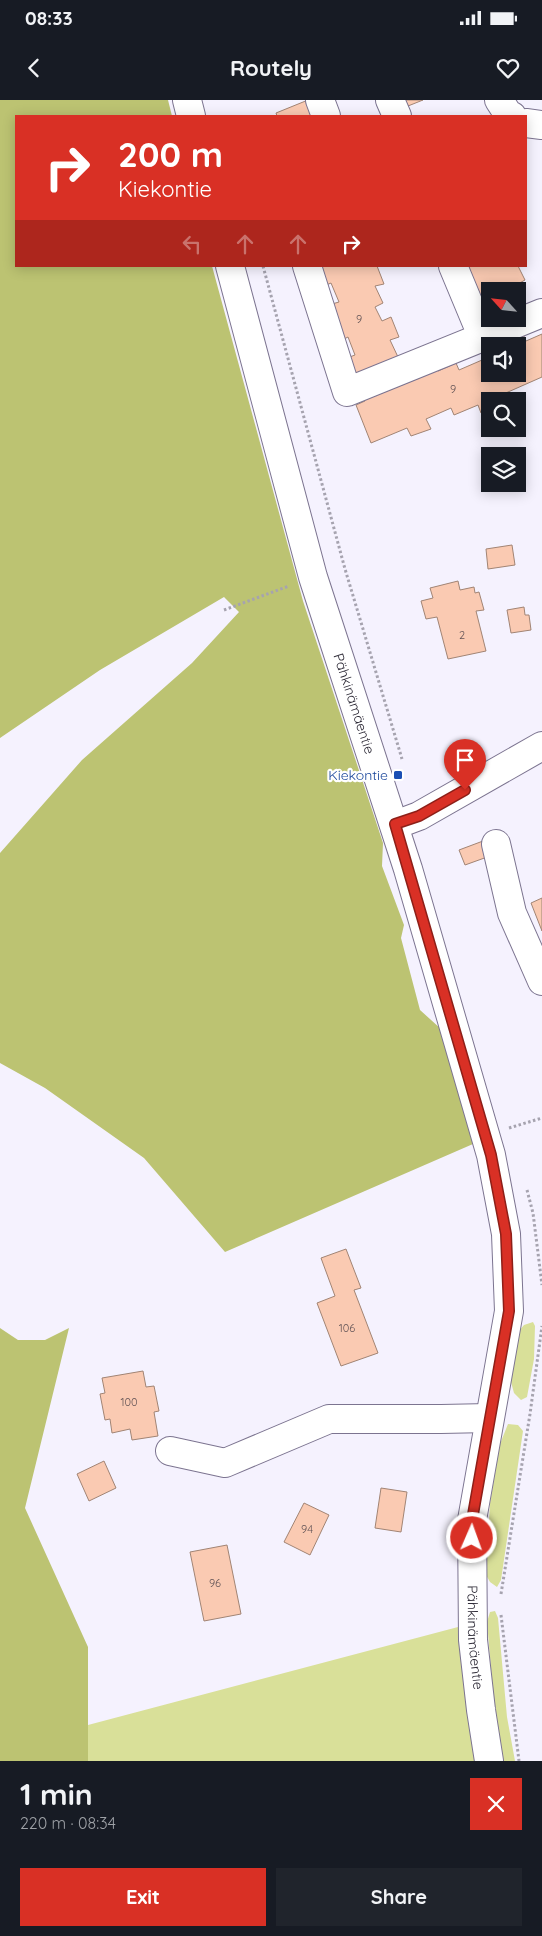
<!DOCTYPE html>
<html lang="en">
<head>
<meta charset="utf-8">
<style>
  :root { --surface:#171b24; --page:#20242c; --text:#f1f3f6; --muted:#9ea1a6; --accent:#d93025 }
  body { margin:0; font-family:Quicksand,sans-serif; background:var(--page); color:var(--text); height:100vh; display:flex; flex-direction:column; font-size:19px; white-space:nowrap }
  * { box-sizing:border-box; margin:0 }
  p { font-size:16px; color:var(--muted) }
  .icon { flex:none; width:28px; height:28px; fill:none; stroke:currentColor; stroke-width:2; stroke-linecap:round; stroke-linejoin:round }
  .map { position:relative; height:1661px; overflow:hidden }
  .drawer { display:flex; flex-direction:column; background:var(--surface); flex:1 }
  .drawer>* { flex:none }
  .top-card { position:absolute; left:15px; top:15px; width:512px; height:152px; border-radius:0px; box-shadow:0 2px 12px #0003; background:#d93025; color:#fff; overflow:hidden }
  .needle { width:32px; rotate:297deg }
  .controls { position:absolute; left:481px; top:182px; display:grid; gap:10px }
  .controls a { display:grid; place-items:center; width:45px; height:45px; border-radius:0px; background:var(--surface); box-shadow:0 2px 12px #0003; font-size:25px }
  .pin { position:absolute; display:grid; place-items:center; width:42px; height:42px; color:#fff; margin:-51px -21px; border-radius:50% 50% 50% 0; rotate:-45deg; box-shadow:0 0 5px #0007 }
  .pin .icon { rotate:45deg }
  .me { position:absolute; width:55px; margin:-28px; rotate:2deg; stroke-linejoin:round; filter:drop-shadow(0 0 4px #0008) }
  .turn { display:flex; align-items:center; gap:18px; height:105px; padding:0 20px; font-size:22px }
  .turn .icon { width:65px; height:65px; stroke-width:2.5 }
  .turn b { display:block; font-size:35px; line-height:42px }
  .lanes { display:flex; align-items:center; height:48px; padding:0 20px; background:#0003; justify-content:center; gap:25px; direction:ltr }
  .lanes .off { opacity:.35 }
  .round { display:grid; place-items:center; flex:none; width:52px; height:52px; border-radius:0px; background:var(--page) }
  .summary { display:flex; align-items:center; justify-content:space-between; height:85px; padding:0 20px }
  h1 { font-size:30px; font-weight:700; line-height:38px }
  .primary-button { display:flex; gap:10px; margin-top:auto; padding:10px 20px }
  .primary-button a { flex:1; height:58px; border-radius:0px; background:var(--accent); color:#fff; font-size:20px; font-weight:700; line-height:58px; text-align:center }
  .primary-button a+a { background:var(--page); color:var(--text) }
  .status { display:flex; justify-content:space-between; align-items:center; height:35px; padding:0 25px; background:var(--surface); direction:ltr }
  .status svg { height:14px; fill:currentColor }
  header { display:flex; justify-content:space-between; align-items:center; height:65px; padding:0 20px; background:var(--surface); font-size:22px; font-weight:700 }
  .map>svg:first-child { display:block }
  .green { fill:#d9e099 }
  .forest { fill:#bcc372 }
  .building { fill:#facab2; stroke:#a18474 }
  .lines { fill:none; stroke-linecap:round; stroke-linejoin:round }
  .minor-casing { stroke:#7c7490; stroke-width:30 }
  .path { stroke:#a6a3af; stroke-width:3; stroke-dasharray:2.5 2.5; stroke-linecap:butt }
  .minor { stroke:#fff; stroke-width:28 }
  .route-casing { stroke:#8d1f18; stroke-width:12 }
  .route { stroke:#d93025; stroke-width:9 }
  .transit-dot { fill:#1a4fb4; stroke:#fff; stroke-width:2 }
  .labels { text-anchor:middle; stroke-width:4.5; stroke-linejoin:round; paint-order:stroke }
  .number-label { font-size:11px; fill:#625456 }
  .street-label { font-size:14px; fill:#2f2c38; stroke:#fff }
  .transit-label { font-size:14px; fill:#164399; stroke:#fff; text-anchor:end }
</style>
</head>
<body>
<div class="status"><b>08:33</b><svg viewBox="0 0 49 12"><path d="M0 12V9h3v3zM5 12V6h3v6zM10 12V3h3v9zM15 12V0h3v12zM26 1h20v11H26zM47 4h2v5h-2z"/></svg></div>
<header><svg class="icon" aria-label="back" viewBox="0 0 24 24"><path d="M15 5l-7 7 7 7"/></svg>Routely<svg class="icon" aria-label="heart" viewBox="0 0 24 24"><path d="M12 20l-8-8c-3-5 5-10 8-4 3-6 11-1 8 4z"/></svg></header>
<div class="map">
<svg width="542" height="1661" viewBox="0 0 542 1661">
  <rect width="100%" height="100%" fill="#f5f2fe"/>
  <path class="green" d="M 533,1222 L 535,1226 L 534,1259 L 527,1297 L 521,1300 L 514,1293 L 511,1282 L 519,1231 L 524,1225 Z
    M 508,1324 L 518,1325 L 523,1331 L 501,1480 L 497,1487 L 490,1482 L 486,1475 L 490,1403 L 500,1344 Z
    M 495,1511 L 498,1518 L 507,1617 L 515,1661 L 503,1661 L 493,1592 L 487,1522 L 490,1512 Z
    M 458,1527 L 475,1661 L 88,1661 L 88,1625 Z"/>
  <path class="forest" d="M 0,0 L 168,0 L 172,16 L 16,16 L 16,166 L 212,166 L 303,501 L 383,743 L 382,766 L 404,825 L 401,838 L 420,910 L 441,929 L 473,1044 L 225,1152 L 144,1058 L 45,988 L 0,963 L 0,753 L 82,660 L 192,563 L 239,512 L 224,497 L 100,570 L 0,638 Z
    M 0,1228 L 18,1240 L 45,1240 L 69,1228 L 25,1408 L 88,1547 L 88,1661 L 0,1661 Z"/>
  <path class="building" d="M 308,0 L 316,16 L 277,16 L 276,13 Z
    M 405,0 L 423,0 L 408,6 Z
    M 324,166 L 377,166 L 384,184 L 375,186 L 383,203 L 375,207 L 382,221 L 391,217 L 399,237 L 390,240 L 398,257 L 354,276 L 347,258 L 355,255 L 348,237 L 340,241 L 332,204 L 339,202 L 331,183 L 324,186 L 317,170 Z
    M 461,166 L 518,166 L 525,180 L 516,185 L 523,200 L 518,203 L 518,191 L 490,191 L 490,216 L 480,220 Z
    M 523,234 L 526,241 L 542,234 L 542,277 L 499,296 L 501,301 L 490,301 L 490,309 L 481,313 L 478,305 L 454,315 L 451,308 L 426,319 L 431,329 L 411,336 L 407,328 L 371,343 L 356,305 L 365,301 L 361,293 L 382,293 L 419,278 L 416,270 L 435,263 L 438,271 L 456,263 L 459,270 L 489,257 L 485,250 L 490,248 L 490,274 L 518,274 L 518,246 L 494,246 Z
    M 512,445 L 515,465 L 488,469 L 486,449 Z
    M 458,481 L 460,490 L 474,487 L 475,493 L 479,492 L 484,510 L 476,511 L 486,551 L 448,559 L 437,517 L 426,519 L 421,501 L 433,498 L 430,488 Z
    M 524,507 L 525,515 L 529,515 L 531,530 L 511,533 L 507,510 Z
    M 483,741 L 490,756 L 465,765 L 459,750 Z
    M 542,798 L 542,831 L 531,803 Z
    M 346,1149 L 361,1188 L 354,1190 L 378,1253 L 341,1266 L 317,1203 L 335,1196 L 321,1158 Z
    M 143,1271 L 146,1287 L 154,1286 L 159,1311 L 154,1312 L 158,1336 L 132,1340 L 130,1329 L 112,1333 L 110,1319 L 105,1320 L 100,1294 L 105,1293 L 102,1278 Z
    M 104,1361 L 116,1388 L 89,1401 L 77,1374 Z
    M 381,1388 L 407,1392 L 401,1432 L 375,1428 Z
    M 304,1403 L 329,1415 L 310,1455 L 284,1442 Z
    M 227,1445 L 241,1514 L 204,1521 L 190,1452 Z"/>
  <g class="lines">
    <g class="minor-casing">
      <g id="minor">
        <path d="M 187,0 L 191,16"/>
        <path d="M 320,0 L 326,16"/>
        <path d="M 390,0 L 397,16"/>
        <path d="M 499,0 L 508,14 L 512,16"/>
        <path d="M 526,23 L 542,25"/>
        <path id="s1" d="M 230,166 L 313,477 L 408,769 L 491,1055 L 506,1134 L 509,1211 L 472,1420 L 473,1540 L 481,1610 L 489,1661"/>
        <path d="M 307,166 L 347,292 L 542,213"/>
        <path d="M 453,166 L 483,238"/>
        <path d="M 395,725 L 419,716 L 542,646"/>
        <path d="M 496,744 L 512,813 L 542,881"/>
        <path d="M 170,1351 L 225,1363 L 329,1319 L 441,1319 L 489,1318"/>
      </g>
    </g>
    <path class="path" d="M 263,166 L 345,469 L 402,659
      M 224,510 L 289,486
      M 509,1028 L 542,1018
      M 527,1090 L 533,1113 L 542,1185
      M 501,1494 L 530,1314 L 542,1226
      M 501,1515 L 519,1661"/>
    <use href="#minor" class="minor"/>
  </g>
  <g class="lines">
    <g class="route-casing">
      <path id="route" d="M 465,690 L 419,716 L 395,724 L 491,1055 L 506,1134 L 509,1211 L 475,1403 L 472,1420 L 472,1438"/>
    </g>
    <use href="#route" class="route"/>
  </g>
  <rect class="transit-dot" x="393" y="670" width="10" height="10" rx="2.5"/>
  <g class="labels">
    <g class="number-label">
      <text x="359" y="223">9</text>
      <text x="453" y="293">9</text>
      <text x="462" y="539">2</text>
      <text x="347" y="1232">106</text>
      <text x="129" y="1306">100</text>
      <text x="307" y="1433">94</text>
      <text x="215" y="1487">96</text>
    </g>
    <g class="street-label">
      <text dy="5" stroke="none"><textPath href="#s1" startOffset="455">Pähkinämäentie</textPath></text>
      <text dy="5" stroke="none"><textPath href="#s1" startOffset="1414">Pähkinämäentie</textPath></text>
    </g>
    <g class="transit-label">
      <text x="388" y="680">Kiekontie</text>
    </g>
  </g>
</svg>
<div class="controls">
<a><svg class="needle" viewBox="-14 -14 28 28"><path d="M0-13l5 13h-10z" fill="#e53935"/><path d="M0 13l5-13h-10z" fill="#9ea1a6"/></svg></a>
<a><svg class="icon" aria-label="sound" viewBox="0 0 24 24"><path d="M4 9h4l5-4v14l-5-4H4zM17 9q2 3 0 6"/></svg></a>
<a><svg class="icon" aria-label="search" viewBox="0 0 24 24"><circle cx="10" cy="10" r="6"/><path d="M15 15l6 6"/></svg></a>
<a><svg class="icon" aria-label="layers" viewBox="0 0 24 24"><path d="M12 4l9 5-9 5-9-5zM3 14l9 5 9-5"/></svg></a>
</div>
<div class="pin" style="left:465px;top:690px;background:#d93025"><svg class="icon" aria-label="arrive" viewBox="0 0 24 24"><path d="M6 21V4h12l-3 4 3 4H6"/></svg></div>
<svg class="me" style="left:472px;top:1438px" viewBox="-20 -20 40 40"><circle r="17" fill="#d93025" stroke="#fff" stroke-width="3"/><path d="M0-11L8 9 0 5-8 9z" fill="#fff"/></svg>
<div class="top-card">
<div class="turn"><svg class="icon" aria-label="right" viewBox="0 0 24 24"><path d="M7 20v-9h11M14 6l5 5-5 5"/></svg><div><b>200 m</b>Kiekontie</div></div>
<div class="lanes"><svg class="icon off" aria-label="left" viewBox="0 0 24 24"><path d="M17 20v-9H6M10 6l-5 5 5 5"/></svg><svg class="icon off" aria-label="ahead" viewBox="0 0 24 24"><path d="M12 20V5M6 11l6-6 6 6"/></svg><svg class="icon off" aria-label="ahead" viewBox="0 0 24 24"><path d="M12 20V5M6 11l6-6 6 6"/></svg><svg class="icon" aria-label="right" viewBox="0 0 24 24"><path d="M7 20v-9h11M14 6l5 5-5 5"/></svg></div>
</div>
</div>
<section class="drawer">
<div class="summary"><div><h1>1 min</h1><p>220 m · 08:34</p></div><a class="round" style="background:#d93025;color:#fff"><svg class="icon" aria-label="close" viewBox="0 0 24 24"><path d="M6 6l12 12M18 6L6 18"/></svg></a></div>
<div class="primary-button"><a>Exit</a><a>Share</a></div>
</section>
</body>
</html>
